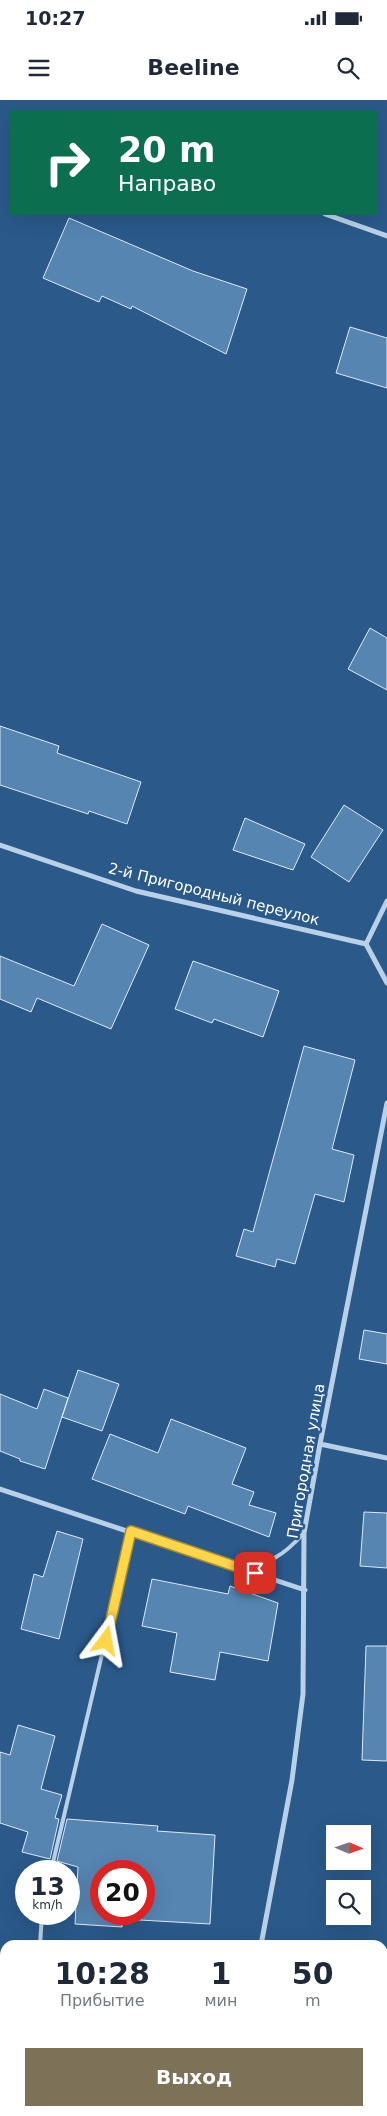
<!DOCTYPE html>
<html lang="ru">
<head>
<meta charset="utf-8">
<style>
  :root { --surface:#fff; --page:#f2f2f3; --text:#1f2937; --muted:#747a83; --accent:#7d7158 }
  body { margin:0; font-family:"DejaVu Sans",sans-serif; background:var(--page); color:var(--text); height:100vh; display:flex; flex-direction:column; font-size:19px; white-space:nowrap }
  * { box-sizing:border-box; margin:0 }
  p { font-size:16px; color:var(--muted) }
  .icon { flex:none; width:28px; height:28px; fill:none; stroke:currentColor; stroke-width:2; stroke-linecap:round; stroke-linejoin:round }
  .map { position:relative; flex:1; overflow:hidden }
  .side { position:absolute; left:0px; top:1840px; width:388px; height:176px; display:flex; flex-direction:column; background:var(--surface); border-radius:15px 15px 0 0; box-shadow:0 5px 20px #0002 }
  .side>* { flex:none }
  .guide { position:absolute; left:10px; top:10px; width:368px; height:105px; border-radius:0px; box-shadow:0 5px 20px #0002; background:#0b6e4f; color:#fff; overflow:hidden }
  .needle { width:32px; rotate:92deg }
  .controls { position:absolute; left:326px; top:1725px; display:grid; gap:10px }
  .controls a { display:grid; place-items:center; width:45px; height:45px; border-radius:0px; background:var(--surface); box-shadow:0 5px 20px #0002; font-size:25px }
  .speed { position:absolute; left:15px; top:1760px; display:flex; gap:10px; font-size:25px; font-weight:700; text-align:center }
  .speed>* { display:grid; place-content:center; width:65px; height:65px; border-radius:50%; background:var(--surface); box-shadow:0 5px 20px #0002; line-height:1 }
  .speed small { font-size:12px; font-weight:400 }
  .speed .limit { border:8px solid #d22; background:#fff; color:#111 }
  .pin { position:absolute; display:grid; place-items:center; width:42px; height:42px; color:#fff; margin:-21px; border-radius:10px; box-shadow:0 2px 8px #0006 }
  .me { position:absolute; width:55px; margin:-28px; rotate:13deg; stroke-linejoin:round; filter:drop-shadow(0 0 4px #0008) }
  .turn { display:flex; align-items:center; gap:18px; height:105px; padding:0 25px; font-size:22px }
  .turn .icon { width:65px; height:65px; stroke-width:2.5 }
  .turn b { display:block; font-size:35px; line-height:42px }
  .eta { display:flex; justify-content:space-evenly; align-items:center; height:85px; text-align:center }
  .eta b { font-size:30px; font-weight:800; line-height:35px }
  .primary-button { display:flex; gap:10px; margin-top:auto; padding:10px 25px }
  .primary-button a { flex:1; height:58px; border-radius:0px; background:var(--accent); color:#fff; font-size:20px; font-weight:800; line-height:58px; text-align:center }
  .status { display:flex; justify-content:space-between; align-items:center; height:35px; padding:0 25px; background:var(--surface); direction:ltr }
  .status svg { height:14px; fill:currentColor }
  header { display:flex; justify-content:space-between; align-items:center; height:65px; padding:0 25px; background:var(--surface); font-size:22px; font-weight:800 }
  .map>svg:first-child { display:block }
  .building { fill:#5685b2; stroke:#dceaf7; fill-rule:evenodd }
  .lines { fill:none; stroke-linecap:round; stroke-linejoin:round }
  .lane { stroke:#b8d1e9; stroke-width:4 }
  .street { stroke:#b8d1e9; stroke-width:5 }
  .route-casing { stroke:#a68a30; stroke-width:12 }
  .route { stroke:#ffd54a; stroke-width:9 }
  .labels { text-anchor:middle; stroke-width:5; stroke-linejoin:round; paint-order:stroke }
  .street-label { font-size:15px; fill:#fff; stroke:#2a598a }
</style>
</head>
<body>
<div class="status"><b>10:27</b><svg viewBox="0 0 49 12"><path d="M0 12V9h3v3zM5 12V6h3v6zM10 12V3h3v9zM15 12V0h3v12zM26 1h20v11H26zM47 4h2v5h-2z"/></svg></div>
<header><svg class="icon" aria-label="menu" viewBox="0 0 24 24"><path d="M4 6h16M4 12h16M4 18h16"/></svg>Beeline<svg class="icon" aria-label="search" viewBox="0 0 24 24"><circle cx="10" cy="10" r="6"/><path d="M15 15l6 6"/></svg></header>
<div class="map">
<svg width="387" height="2016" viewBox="0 0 387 2016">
  <rect width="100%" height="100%" fill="#2a598a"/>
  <path class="building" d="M 69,118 L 193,171 L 247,189 L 226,254 L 132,206 L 131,209 L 102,196 L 99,202 L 43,178 Z
    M 350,227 L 387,238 L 387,288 L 336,273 Z
    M 370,528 L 387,538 L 387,590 L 348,569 Z
    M 0,626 L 59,646 L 57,653 L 141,682 L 127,724 L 89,711 L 88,714 L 0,685 Z
    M 344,705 L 383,730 L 349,782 L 311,757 Z
    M 245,718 L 305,744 L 293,770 L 233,750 Z
    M 102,824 L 149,845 L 111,929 L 37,898 L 31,912 L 0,899 L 0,856 L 74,886 Z
    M 193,861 L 279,891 L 263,937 L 214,919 L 212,923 L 175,909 Z
    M 304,946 L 355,960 L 332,1049 L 354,1055 L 344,1102 L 315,1094 L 295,1164 L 277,1159 L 275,1167 L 236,1156 L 244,1129 L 253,1132 Z
    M 364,1230 L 387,1234 L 387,1264 L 359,1259 Z
    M 78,1270 L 119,1284 L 102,1331 L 62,1317 Z
    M 44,1289 L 68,1298 L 45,1369 L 20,1361 L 20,1359 L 0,1351 L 0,1294 L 37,1309 Z
    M 171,1319 L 246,1348 L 232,1384 L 254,1392 L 249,1405 L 276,1413 L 269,1437 L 188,1406 L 185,1414 L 92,1379 L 110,1334 L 158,1353 Z
    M 364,1412 L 387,1413 L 387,1468 L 360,1466 Z
    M 57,1431 L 83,1439 L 59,1539 L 21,1529 L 34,1474 L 43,1477 Z
    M 152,1479 L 228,1494 L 230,1486 L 278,1503 L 268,1561 L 220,1552 L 215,1580 L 170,1572 L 177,1533 L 142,1526 Z
    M 366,1546 L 387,1546 L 387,1661 L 362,1660 Z
    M 18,1625 L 55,1636 L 41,1689 L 62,1695 L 55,1718 L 59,1719 L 50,1759 L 22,1752 L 28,1732 L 0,1723 L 0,1652 L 10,1655 Z
    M 67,1719 L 158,1726 L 157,1731 L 215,1735 L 210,1824 L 122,1819 L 122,1827 L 75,1824 L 78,1767 L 57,1761 ZM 101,1771 L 144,1771 L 144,1814 L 101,1814 Z"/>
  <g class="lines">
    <path class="lane" d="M 238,1468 C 272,1462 281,1458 304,1433
      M 51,1771 L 131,1431
      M 40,1845 L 42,1814
      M 29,2016 L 29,2011"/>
    <path class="street" d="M 325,114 L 387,136
      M 0,745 L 136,791 L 366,844
      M 387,801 L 366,844 L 387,883
      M 320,1344 L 387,1358
      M 0,1389 L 305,1490
      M 261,1845 L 292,1680 L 303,1594 L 304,1433 L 320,1344 L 387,1003
      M 216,2016 L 218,2011"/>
  </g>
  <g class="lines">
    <g class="route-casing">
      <path id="route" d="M 106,1541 L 131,1431 L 255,1473"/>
    </g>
    <use href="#route" class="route"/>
  </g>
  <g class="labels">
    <g class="street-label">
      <text transform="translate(214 794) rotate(14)" y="5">2-й Пригородный переулок</text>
      <text transform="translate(306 1361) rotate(-80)" y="5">Пригородная улица</text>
    </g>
  </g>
</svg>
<div class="controls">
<a><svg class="needle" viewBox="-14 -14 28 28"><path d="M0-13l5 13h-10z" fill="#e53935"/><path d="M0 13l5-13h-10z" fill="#747a83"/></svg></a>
<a><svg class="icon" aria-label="search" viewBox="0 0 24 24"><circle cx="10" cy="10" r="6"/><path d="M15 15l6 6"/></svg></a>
</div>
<div class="speed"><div>13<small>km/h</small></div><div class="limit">20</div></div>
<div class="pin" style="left:255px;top:1473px;background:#d93025"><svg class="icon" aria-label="arrive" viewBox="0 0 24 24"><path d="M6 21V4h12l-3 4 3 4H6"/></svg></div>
<svg class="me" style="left:106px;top:1541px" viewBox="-20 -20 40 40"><path d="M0-17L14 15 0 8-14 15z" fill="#ffd54a" stroke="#fff" stroke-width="4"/></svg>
<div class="guide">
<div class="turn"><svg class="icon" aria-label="right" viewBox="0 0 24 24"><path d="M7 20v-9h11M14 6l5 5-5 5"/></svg><div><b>20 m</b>Направо</div></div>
</div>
<section class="side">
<div class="eta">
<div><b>10:28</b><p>Прибытие</p></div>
<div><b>1</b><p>мин</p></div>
<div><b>50</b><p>m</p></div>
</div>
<div class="primary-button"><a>Выход</a></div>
</section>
</div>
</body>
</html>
